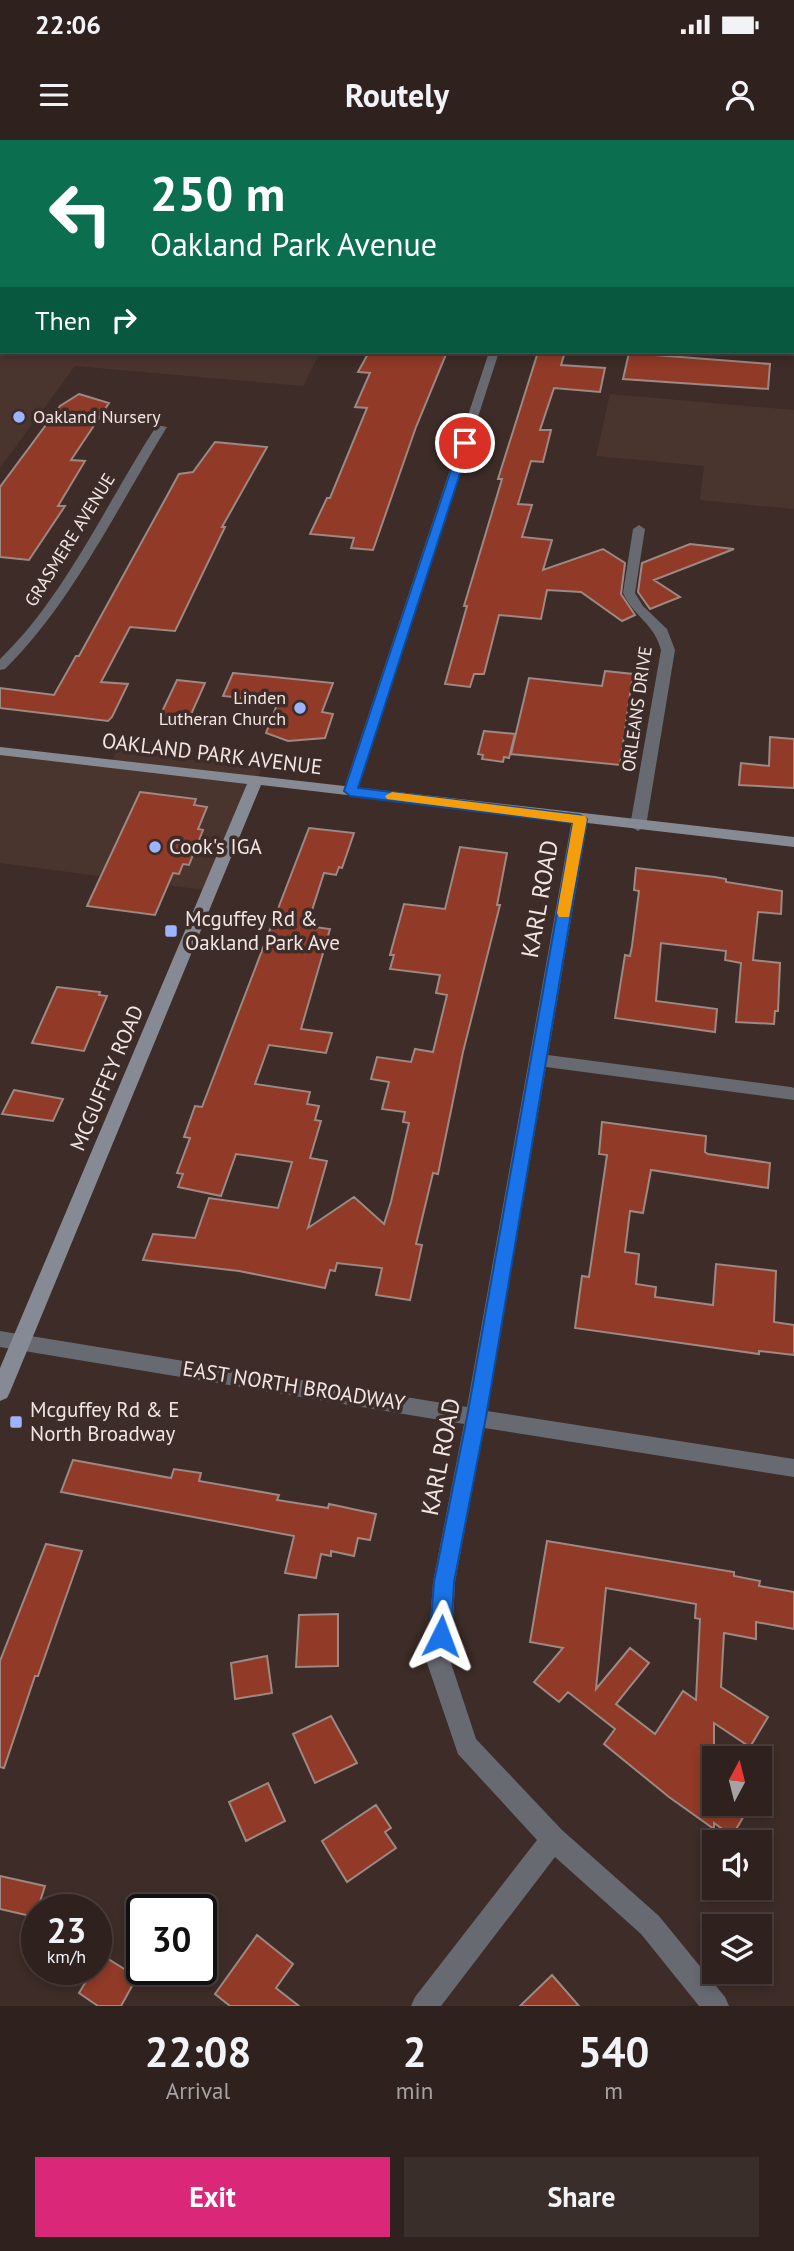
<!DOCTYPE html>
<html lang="en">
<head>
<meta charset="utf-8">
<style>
  :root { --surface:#2e211e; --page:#3a2e2b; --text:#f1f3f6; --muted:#a7a3a4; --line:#493e3c; --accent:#db2777 }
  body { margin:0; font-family:"PT Sans",sans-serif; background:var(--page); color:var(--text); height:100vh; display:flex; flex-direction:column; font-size:26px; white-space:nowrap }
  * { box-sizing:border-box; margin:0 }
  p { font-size:23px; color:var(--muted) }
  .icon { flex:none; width:38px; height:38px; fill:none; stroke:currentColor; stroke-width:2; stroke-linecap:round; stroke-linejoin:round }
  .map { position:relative; height:1866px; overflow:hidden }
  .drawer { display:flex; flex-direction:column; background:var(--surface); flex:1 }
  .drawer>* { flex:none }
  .guide { position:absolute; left:0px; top:0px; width:794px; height:214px; box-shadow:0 4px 10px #0003,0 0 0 2px var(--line); background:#0b6e4f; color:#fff; overflow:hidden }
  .needle { width:46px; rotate:7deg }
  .tools { position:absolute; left:702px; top:1606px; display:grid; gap:14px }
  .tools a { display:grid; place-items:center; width:70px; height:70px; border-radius:0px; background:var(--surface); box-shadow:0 4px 10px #0003,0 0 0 2px var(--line); font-size:35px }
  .speed { position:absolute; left:21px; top:1754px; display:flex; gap:14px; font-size:35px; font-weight:700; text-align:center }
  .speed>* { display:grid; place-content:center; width:91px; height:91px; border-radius:50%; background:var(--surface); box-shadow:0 4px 10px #0003,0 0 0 2px var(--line); line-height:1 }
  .speed small { font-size:18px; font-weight:400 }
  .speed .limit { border:4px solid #111; border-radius:10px; background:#fff; color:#111 }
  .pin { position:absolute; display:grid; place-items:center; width:60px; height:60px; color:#fff; margin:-30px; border:4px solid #fff; border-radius:50%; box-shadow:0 2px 7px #0007 }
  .me { position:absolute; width:77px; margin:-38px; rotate:3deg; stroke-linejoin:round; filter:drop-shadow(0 0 5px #0008) }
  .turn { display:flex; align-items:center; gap:24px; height:147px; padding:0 35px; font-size:32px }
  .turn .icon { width:91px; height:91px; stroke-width:2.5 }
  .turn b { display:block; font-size:49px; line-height:60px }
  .then { display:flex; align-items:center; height:66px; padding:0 35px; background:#0003; gap:14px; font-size:26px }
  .eta { display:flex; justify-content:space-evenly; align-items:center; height:119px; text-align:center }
  .eta b { font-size:42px; font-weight:700; line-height:49px }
  .button { display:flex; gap:14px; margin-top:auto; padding:14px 35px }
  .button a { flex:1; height:80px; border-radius:0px; background:var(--accent); color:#fff; font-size:28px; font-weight:700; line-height:80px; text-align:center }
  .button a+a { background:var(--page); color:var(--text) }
  .status { display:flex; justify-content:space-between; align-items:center; height:49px; padding:0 35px; background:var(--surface); direction:ltr }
  .status svg { height:19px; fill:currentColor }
  header { display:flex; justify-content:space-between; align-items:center; height:91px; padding:0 35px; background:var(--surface); font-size:32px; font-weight:700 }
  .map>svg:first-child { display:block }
  .built { fill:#4a342e }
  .building { fill:#903a27; stroke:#9d8883; stroke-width:2; fill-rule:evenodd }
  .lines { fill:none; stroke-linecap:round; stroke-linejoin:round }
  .street { fill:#676a71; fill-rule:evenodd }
  .secondary { fill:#868a95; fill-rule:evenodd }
  .route { fill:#1a73e8; stroke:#114b97; stroke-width:2 }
  .slow { fill:#f59e0b }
  .poi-dot { fill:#9cb4fd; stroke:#3d2c28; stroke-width:2.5 }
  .labels { text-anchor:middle; stroke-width:7; stroke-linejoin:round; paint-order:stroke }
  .far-poi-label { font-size:18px; fill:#f2e6e4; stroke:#3d2c28; text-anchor:start }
  .far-street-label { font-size:18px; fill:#f2e6e4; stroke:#3d2c28 }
  .street-label { font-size:21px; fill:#f2e6e4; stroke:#3d2c28 }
  .poi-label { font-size:21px; fill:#f2e6e4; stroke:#3d2c28; text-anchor:start }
  .near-street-label { font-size:24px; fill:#f2e6e4; stroke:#3d2c28 }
</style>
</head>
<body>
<div class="status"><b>22:06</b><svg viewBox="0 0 49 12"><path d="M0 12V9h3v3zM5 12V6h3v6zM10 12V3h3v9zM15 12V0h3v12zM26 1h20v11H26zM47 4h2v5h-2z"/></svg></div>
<header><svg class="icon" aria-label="menu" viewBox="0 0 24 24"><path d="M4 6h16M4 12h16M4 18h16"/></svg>Routely<svg class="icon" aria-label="person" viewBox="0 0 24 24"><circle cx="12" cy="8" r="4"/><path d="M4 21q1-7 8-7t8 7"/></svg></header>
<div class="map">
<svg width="794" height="1866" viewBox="0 0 794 1866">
  <rect width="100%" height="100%" fill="#3d2c28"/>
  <path class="built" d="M 0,91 L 2,212 L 320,212 L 303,246 L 75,226 L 0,328 Z
    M 610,254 L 794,270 L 794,369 L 700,360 L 704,326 L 596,316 Z
    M 0,611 L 110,624 L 117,611 L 262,628 L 211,751 L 0,723 Z"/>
  <path class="building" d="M 369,212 L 447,212 L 416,287 L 373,410 L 351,408 L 354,398 L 310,394 L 327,358 L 330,358 L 367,268 L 355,267 L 370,233 L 358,232 Z
    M 538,212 L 565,212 L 561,225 L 605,228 L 600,252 L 554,248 L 540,290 L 551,290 L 543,322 L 531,321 L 518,364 L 532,365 L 522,397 L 552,400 L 543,430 L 603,409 L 625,423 L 621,454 L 635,475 L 622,481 L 581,452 L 547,450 L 541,479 L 499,475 L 484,534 L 474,534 L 470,547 L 445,544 L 467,466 L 464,466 L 502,339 L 498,339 Z
    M 629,213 L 770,224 L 768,249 L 623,239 Z
    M 79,254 L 109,263 L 71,320 L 85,321 L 58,366 L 65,366 L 29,420 L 0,417 L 0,347 L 60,266 Z
    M 215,302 L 267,307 L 222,387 L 225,387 L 175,491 L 130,487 L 101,542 L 128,544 L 112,577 L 108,581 L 0,568 L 0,548 L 54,555 L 76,516 L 79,516 L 179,334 L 193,332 Z
    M 690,404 L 734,409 L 654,440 L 680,457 L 650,469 L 638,452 L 642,423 Z
    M 605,531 L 633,534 L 620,625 L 511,614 L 529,538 L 602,546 Z
    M 233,533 L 333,543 L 322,572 L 333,574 L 325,598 L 288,601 L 266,593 L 278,562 L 223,556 Z
    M 177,540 L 205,543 L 189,579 L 160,576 Z
    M 484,591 L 515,594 L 509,618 L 504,617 L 503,622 L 482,619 L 483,615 L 478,614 Z
    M 770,597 L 794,599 L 794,648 L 739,645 L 741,623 L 769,626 Z
    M 140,652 L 196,659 L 194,665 L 207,667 L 198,689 L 203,690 L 189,725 L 183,724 L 179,734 L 173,733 L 155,775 L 87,766 Z
    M 309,688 L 354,693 L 342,728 L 339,727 L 336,735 L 324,733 L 307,786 L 330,789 L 301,889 L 332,893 L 326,913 L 269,905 L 255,944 L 310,952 L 307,964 L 319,966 L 315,980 L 321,981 L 310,1018 L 327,1021 L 308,1088 L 354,1057 L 384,1084 L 391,1062 L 409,983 L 403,982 L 405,972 L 382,969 L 389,942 L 371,939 L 377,917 L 411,922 L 415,909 L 433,912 L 447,855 L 436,853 L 440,835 L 390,829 L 394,815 L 390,815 L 404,764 L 445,769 L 460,707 L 507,713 L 497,765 L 500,765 L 463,912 L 438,1034 L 433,1033 L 416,1104 L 422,1105 L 410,1160 L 376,1155 L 382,1128 L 337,1123 L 335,1131 L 330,1130 L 325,1148 L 239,1131 L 143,1120 L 153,1094 L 195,1098 L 209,1058 L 278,1068 L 292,1022 L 236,1014 L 221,1056 L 178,1047 L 183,1034 L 177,1033 L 190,998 L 184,997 L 195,966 L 202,967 Z
    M 636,728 L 715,737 L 726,739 L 726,742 L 782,751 L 781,774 L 758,772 L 753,820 L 780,823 L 778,871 L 775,871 L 774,884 L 736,882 L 741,823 L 725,820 L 726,811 L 661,803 L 656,861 L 717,869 L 715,892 L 615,878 L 625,815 L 630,816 L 632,806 L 639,751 L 634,750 Z
    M 57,847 L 100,852 L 99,855 L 107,856 L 84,911 L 32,903 Z
    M 14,950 L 63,959 L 53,981 L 2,974 Z
    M 602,982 L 706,996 L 705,1012 L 708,1014 L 770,1023 L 768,1048 L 651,1030 L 643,1073 L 630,1071 L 625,1112 L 639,1114 L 636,1144 L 656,1147 L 655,1157 L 713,1165 L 716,1124 L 776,1131 L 774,1182 L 794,1185 L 794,1215 L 759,1211 L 759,1214 L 575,1188 L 582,1136 L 589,1137 L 607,1015 L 599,1014 Z
    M 73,1320 L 171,1338 L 174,1329 L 201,1333 L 199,1341 L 279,1355 L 277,1360 L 328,1368 L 329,1364 L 376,1374 L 370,1400 L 358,1398 L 354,1416 L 331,1411 L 331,1416 L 321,1414 L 316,1438 L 285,1433 L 294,1396 L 61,1352 Z
    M 547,1401 L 734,1432 L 734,1436 L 760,1441 L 759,1446 L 794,1452 L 794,1489 L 756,1482 L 756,1499 L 724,1493 L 721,1547 L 768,1577 L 750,1607 L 714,1583 L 714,1664 L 751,1664 L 732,1696 L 714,1683 L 714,1689 L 669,1657 L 604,1604 L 615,1589 L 568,1552 L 559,1562 L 534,1542 L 563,1508 L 530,1502 ZM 606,1448 L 696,1464 L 695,1478 L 700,1479 L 696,1560 L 683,1551 L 655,1594 L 616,1564 L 649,1523 L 630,1508 L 596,1549 Z
    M 46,1404 L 82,1411 L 38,1536 L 35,1536 L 4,1628 L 0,1627 L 0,1521 Z
    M 338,1474 L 338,1526 L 296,1527 L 299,1475 Z
    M 267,1516 L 272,1553 L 235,1559 L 231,1523 Z
    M 331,1576 L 357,1623 L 315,1643 L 293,1594 Z
    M 268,1643 L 285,1681 L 246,1701 L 229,1662 Z
    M 376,1665 L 391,1688 L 385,1692 L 396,1708 L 347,1742 L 322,1701 Z
    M 0,1736 L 45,1746 L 35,1777 L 0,1769 Z
    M 257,1795 L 293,1824 L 276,1848 L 299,1866 L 230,1866 L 215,1854 Z
    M 102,1815 L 137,1837 L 121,1866 L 98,1866 L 79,1853 Z
    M 552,1835 L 579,1866 L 520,1866 Z"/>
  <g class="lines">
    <path class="street" d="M 416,0 L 424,0 L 415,2 Z
      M 547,0 L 581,0 L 583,2 L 548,2 Z
      M 793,12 L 794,12 L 794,18 L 793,18 Z
      M 0,43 L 2,43 L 2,49 L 0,49 Z
      M 793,98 L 794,98 L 794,104 L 793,104 Z
      M 793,205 L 794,205 L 794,211 L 793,211 Z
      M 489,212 L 499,212 L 357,651 L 355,654 L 345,654 L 343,651 Z
      M 157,285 L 167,287 C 119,365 70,466 5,529 L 0,530 L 0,519 C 65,457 108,360 157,285 Z
      M 639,385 L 645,389 L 635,453 L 643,466 L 667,489 L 675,510 L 646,686 L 638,691 L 630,686 L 661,510 C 654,483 634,477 623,453 L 633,389 Z
      M 580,674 L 588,679 L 548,915 L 791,947 L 794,948 L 794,960 L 546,927 L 487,1271 L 794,1319 L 794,1337 L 484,1288 L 455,1442 L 451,1523 L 476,1599 L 562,1690 L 659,1776 L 725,1857 L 729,1866 L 699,1866 L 641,1794 L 555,1717 L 441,1866 L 411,1866 L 415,1857 L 537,1700 L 458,1614 L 427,1523 L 433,1442 L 464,1284 L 0,1207 L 0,1191 L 467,1267 L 572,679 Z"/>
    <path class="secondary" d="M 0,607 L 794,697 L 794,707 L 261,645 L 10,1252 L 7,1258 L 0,1261 L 0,1228 L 247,644 L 0,615 Z"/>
  </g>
  <path class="route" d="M 465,299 L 470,303 L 358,648 L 580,675 L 587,679 L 486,1277 L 454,1442 L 451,1496 L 448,1503 L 441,1506 L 433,1503 L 430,1496 L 434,1442 L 467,1277 L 573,683 L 350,656 L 344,651 L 460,303 Z"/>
  <path class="slow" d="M 392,652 L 585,676 L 587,679 L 569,777 L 559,777 L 557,773 L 573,683 L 387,659 L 385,656 Z"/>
  <g class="poi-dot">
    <circle cx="19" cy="277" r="7"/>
    <circle cx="300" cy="568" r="7"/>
    <circle cx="155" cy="707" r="7"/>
    <rect x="164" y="784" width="14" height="14" rx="3.5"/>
    <rect x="9" y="1275" width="14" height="14" rx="3.5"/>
  </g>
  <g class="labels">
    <g class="far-poi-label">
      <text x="33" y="283">Oakland Nursery</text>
      <text x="286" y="564" text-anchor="end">Linden<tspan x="286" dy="21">Lutheran Church</tspan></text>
    </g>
    <g class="far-street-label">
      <text transform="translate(70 400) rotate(-58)" y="6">GRASMERE AVENUE</text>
      <text transform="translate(637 569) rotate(-82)" y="6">ORLEANS DRIVE</text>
    </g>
    <g class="street-label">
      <text transform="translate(212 614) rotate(7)" y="7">OAKLAND PARK AVENUE</text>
      <text transform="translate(107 938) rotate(-67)" y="7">MCGUFFEY ROAD</text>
      <text transform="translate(294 1246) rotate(9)" y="7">EAST NORTH BROADWAY</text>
    </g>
    <g class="poi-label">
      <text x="169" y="714">Cook's IGA</text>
      <text x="185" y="786">Mcguffey Rd &amp;<tspan x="185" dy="24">Oakland Park Ave</tspan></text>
      <text x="30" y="1277">Mcguffey Rd &amp; E<tspan x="30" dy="24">North Broadway</tspan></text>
    </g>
    <g class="near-street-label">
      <text transform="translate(540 759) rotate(-80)" y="8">KARL ROAD</text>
      <text transform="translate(441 1317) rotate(-79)" y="8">KARL ROAD</text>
    </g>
  </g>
</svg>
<div class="tools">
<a><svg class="needle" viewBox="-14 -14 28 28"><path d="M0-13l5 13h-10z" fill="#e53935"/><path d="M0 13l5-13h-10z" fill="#a7a3a4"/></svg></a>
<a><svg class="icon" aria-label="sound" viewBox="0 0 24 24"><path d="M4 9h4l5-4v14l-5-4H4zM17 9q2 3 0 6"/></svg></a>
<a><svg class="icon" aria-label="layers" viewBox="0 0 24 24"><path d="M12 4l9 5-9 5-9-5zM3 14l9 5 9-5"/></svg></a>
</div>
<div class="speed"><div>23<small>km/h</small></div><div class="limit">30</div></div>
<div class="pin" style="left:465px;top:303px;background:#d93025"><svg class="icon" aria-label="arrive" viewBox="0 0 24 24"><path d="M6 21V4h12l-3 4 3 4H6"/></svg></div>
<svg class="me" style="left:441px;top:1496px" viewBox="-20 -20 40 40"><path d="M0-17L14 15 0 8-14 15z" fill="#1a73e8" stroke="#fff" stroke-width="4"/></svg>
<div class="guide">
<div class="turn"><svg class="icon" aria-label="left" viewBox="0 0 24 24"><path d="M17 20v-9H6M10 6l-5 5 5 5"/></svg><div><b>250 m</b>Oakland Park Avenue</div></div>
<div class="then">Then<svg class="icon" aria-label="right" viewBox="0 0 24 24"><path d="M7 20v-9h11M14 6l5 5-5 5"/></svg></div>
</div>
</div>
<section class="drawer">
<div class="eta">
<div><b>22:08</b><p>Arrival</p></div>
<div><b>2</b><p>min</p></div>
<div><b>540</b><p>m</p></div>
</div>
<div class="button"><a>Exit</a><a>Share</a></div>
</section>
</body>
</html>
